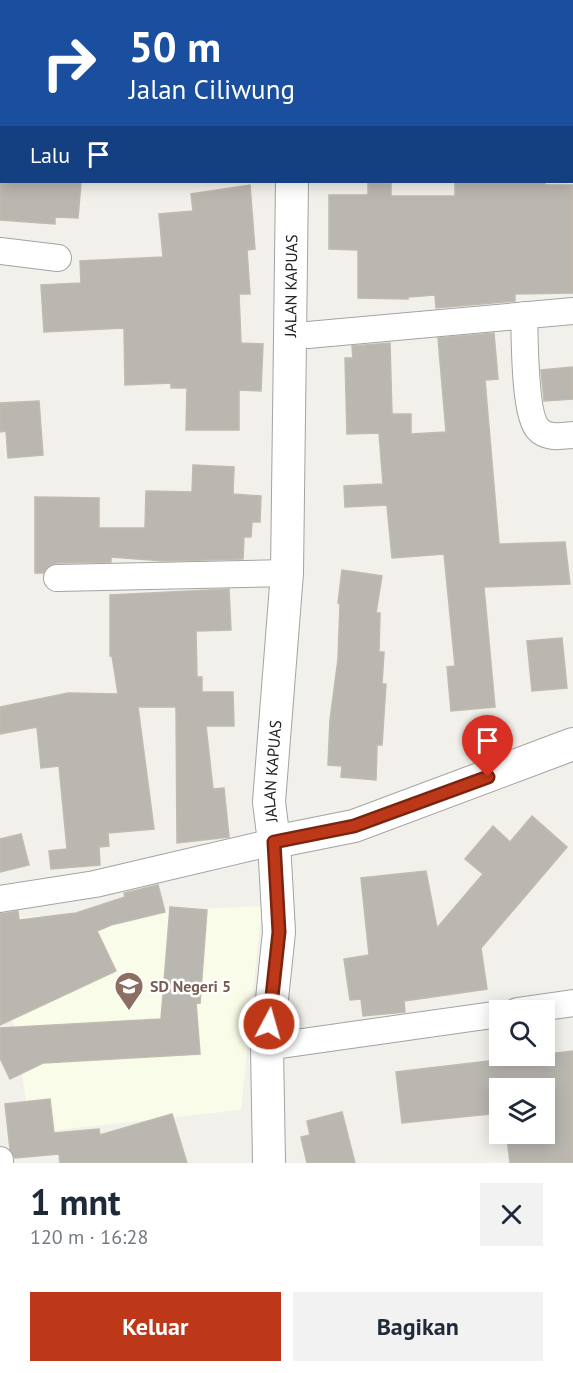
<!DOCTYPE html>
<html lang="id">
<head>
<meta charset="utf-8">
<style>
  :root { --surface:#fff; --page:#f2f2f3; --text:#1f2937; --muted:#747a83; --accent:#bc3818 }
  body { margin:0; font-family:"PT Sans",sans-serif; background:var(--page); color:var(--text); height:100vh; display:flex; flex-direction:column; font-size:22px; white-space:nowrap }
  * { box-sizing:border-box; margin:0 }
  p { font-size:20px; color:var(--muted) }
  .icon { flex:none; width:33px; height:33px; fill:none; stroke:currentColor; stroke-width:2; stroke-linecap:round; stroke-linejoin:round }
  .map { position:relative; height:1163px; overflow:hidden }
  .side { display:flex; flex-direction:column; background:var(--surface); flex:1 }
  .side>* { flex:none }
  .banner { position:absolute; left:0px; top:0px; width:573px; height:183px; box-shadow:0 3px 15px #0003; background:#1a4fa0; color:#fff; overflow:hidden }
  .controls { position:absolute; left:489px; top:1000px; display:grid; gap:12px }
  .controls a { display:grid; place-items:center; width:66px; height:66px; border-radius:0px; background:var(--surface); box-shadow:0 3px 15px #0003; font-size:30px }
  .pin { position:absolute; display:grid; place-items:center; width:51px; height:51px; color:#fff; margin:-62px -26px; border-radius:50% 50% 50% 0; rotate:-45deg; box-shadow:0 0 6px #0007 }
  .pin .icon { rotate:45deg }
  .me { position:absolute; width:66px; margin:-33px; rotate:6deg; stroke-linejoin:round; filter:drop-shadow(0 0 4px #0008) }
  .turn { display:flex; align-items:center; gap:21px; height:126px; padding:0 30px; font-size:27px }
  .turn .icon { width:78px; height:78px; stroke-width:2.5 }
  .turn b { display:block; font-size:42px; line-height:51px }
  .then { display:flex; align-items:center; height:57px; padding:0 30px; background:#0003; gap:12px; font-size:22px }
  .round { display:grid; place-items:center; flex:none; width:63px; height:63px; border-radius:0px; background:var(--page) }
  .head { display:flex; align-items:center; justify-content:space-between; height:102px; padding:0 30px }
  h1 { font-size:36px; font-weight:700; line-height:45px }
  .action { display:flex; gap:12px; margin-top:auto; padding:12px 30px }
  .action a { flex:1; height:69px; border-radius:0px; background:var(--accent); color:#fff; font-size:24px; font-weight:700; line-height:69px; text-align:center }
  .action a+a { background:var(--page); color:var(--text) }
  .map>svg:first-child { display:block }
  .education { fill:#f8fce8 }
  .building { fill:#bab6b0; stroke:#c1baae; stroke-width:1.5 }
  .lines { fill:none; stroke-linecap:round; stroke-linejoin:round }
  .minor-casing { stroke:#a3a3a3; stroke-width:28 }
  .tertiary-casing { stroke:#a3a3a3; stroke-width:34 }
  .minor { stroke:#fff; stroke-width:26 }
  .tertiary { stroke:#fff; stroke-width:32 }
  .route-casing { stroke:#7a2410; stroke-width:15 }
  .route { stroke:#bc3818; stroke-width:10 }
  .labels { text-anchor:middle; stroke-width:5; stroke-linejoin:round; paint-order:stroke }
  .street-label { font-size:16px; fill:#222; stroke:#fff }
  .education-label { font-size:16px; font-weight:bold; fill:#785e54; stroke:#fff; text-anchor:start }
</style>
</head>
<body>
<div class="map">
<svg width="573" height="1163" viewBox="0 0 573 1163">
  <rect width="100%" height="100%" fill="#f1f0ea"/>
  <path class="education" d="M 262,906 L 241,1110 L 30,1133 L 16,1028 L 0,995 L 0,918 Z"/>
  <path class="building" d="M 0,182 L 81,182 L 78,218 L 55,217 L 55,224 L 0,220 Z
    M 455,182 L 545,182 L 545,185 L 573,185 L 573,293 L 515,294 L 515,301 L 436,308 L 435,295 L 408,297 L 408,299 L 358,298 L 358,250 L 329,249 L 329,195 L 368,195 L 368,183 L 391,183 L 391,196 L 455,196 Z
    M 250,185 L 255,249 L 247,250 L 250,294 L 239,294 L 241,343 L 263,344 L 261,391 L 239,390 L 239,430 L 186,430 L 187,388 L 171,388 L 171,383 L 125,385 L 124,328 L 44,332 L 41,285 L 81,283 L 80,261 L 163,257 L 159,214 L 193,211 L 191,194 Z
    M 494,333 L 498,379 L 485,380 L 499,544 L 565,542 L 570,584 L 484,587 L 495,707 L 451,711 L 447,667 L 455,666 L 444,554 L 392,558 L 387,505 L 345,507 L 344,486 L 383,484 L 379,433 L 347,434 L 345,358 L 353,358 L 352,346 L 390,343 L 392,414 L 411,414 L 411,434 L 446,432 L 438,338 Z
    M 573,367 L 573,399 L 544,401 L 541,370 Z
    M 39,401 L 43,455 L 8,458 L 6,431 L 0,432 L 0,403 Z
    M 193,465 L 234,467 L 233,494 L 261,496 L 260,522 L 252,522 L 251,537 L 244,537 L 243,559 L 164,561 L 111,557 L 111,562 L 56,563 L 49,566 L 43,573 L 35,573 L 35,497 L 99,498 L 99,528 L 145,528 L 146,491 L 192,492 Z
    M 342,570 L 382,576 L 376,613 L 380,613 L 379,652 L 384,652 L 382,684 L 386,684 L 382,745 L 377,745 L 376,780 L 341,777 L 342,766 L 328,765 L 330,720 L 338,659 L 340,604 L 338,603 Z
    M 229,589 L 231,630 L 196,631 L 197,677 L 202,677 L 202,692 L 233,692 L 234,726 L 206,726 L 213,789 L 224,788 L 229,837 L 177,843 L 176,707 L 138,707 L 154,829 L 108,833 L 109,846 L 99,847 L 100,865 L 51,869 L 49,851 L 67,849 L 59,766 L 41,768 L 37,727 L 0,734 L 0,707 L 68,693 L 118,694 L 112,656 L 110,656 L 110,595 Z
    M 562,638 L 567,688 L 532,691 L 527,641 Z
    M 532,816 L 567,847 L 481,948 L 487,989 L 404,1001 L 405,1012 L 363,1016 L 361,999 L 350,1000 L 344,959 L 369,955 L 361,878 L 426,871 L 437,928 L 483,874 L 465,859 L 493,826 L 510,842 Z
    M 21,834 L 29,865 L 0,872 L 0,839 Z
    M 158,885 L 165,912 L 111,925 L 97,931 L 116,971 L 0,1025 L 0,914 L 18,911 L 19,920 L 76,913 L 125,897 L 124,893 Z
    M 170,907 L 207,910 L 200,1003 L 196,1002 L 200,1054 L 43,1063 L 10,1079 L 0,1058 L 0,1028 L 161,1019 Z
    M 573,1051 L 573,1163 L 510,1163 L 507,1138 L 544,1134 L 544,1089 L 500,1089 L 500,1113 L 402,1123 L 396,1072 Z
    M 50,1099 L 54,1133 L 99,1129 L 100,1135 L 172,1114 L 187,1163 L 60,1163 L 59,1154 L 15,1158 L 10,1149 L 5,1104 Z
    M 342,1112 L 355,1163 L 307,1163 L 301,1137 L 310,1135 L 307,1121 Z"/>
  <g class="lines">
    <g class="minor-casing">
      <path id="minor" d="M 251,2 L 263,0
        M 524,2 L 524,0
        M 572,69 L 573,69
        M 572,161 L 573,161
        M 0,251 L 58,258
        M 524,315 C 525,338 524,414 538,429 C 547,439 561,436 573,435
        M 308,335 L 573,311
        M 57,578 L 287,573
        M 0,899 L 95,884 L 274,842
        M 517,1011 L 573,1003
        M 267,1047 L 500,1014
        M 0,1160 L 0,1163"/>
    </g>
    <g class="tertiary-casing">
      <g id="tertiary">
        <path d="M 294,0 L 294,2"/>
        <path d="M 274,842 L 354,826 L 573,744"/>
        <path id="s1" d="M 269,1163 L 267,1047 L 279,932 L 274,842 L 269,802 L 287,573 L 292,182"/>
      </g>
    </g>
    <use href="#minor" class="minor"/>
    <use href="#tertiary" class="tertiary"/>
  </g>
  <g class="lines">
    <g class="route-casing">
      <path id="route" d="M 269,1024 L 279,932 L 274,842 L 354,826 L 488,777"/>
    </g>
    <use href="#route" class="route"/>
  </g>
  <defs>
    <g id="school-pin" transform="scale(1.5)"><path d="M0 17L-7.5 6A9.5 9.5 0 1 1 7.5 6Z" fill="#8d6e63" stroke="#fff"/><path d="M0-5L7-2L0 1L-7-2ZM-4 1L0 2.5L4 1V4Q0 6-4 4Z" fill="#fff"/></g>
  </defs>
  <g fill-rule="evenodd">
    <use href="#school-pin" x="129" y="986"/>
  </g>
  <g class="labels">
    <g class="street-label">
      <text dy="6" stroke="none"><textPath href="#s1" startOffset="879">JALAN KAPUAS</textPath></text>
      <text dy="6" stroke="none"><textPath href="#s1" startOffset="393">JALAN KAPUAS</textPath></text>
    </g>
    <g class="education-label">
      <text x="150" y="992">SD Negeri 5</text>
    </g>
  </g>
</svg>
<div class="controls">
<a><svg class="icon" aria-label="search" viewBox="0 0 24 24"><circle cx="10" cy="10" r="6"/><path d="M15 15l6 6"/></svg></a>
<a><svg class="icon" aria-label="layers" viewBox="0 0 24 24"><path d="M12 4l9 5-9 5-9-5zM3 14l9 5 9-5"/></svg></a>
</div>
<div class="pin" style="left:488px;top:777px;background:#d93025"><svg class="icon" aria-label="arrive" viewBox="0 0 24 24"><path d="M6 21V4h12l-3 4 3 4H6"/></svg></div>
<svg class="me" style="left:269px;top:1024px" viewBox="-20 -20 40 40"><circle r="17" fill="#bc3818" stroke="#fff" stroke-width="3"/><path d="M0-11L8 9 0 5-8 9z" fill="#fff"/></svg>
<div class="banner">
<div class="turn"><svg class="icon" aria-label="right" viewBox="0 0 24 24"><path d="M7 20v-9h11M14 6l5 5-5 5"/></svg><div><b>50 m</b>Jalan Ciliwung</div></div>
<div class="then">Lalu<svg class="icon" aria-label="arrive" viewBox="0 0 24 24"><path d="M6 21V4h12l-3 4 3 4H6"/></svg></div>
</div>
</div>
<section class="side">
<div class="head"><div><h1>1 mnt</h1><p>120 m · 16:28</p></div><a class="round"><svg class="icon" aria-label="close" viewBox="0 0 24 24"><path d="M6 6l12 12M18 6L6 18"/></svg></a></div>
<div class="action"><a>Keluar</a><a>Bagikan</a></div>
</section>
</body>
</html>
